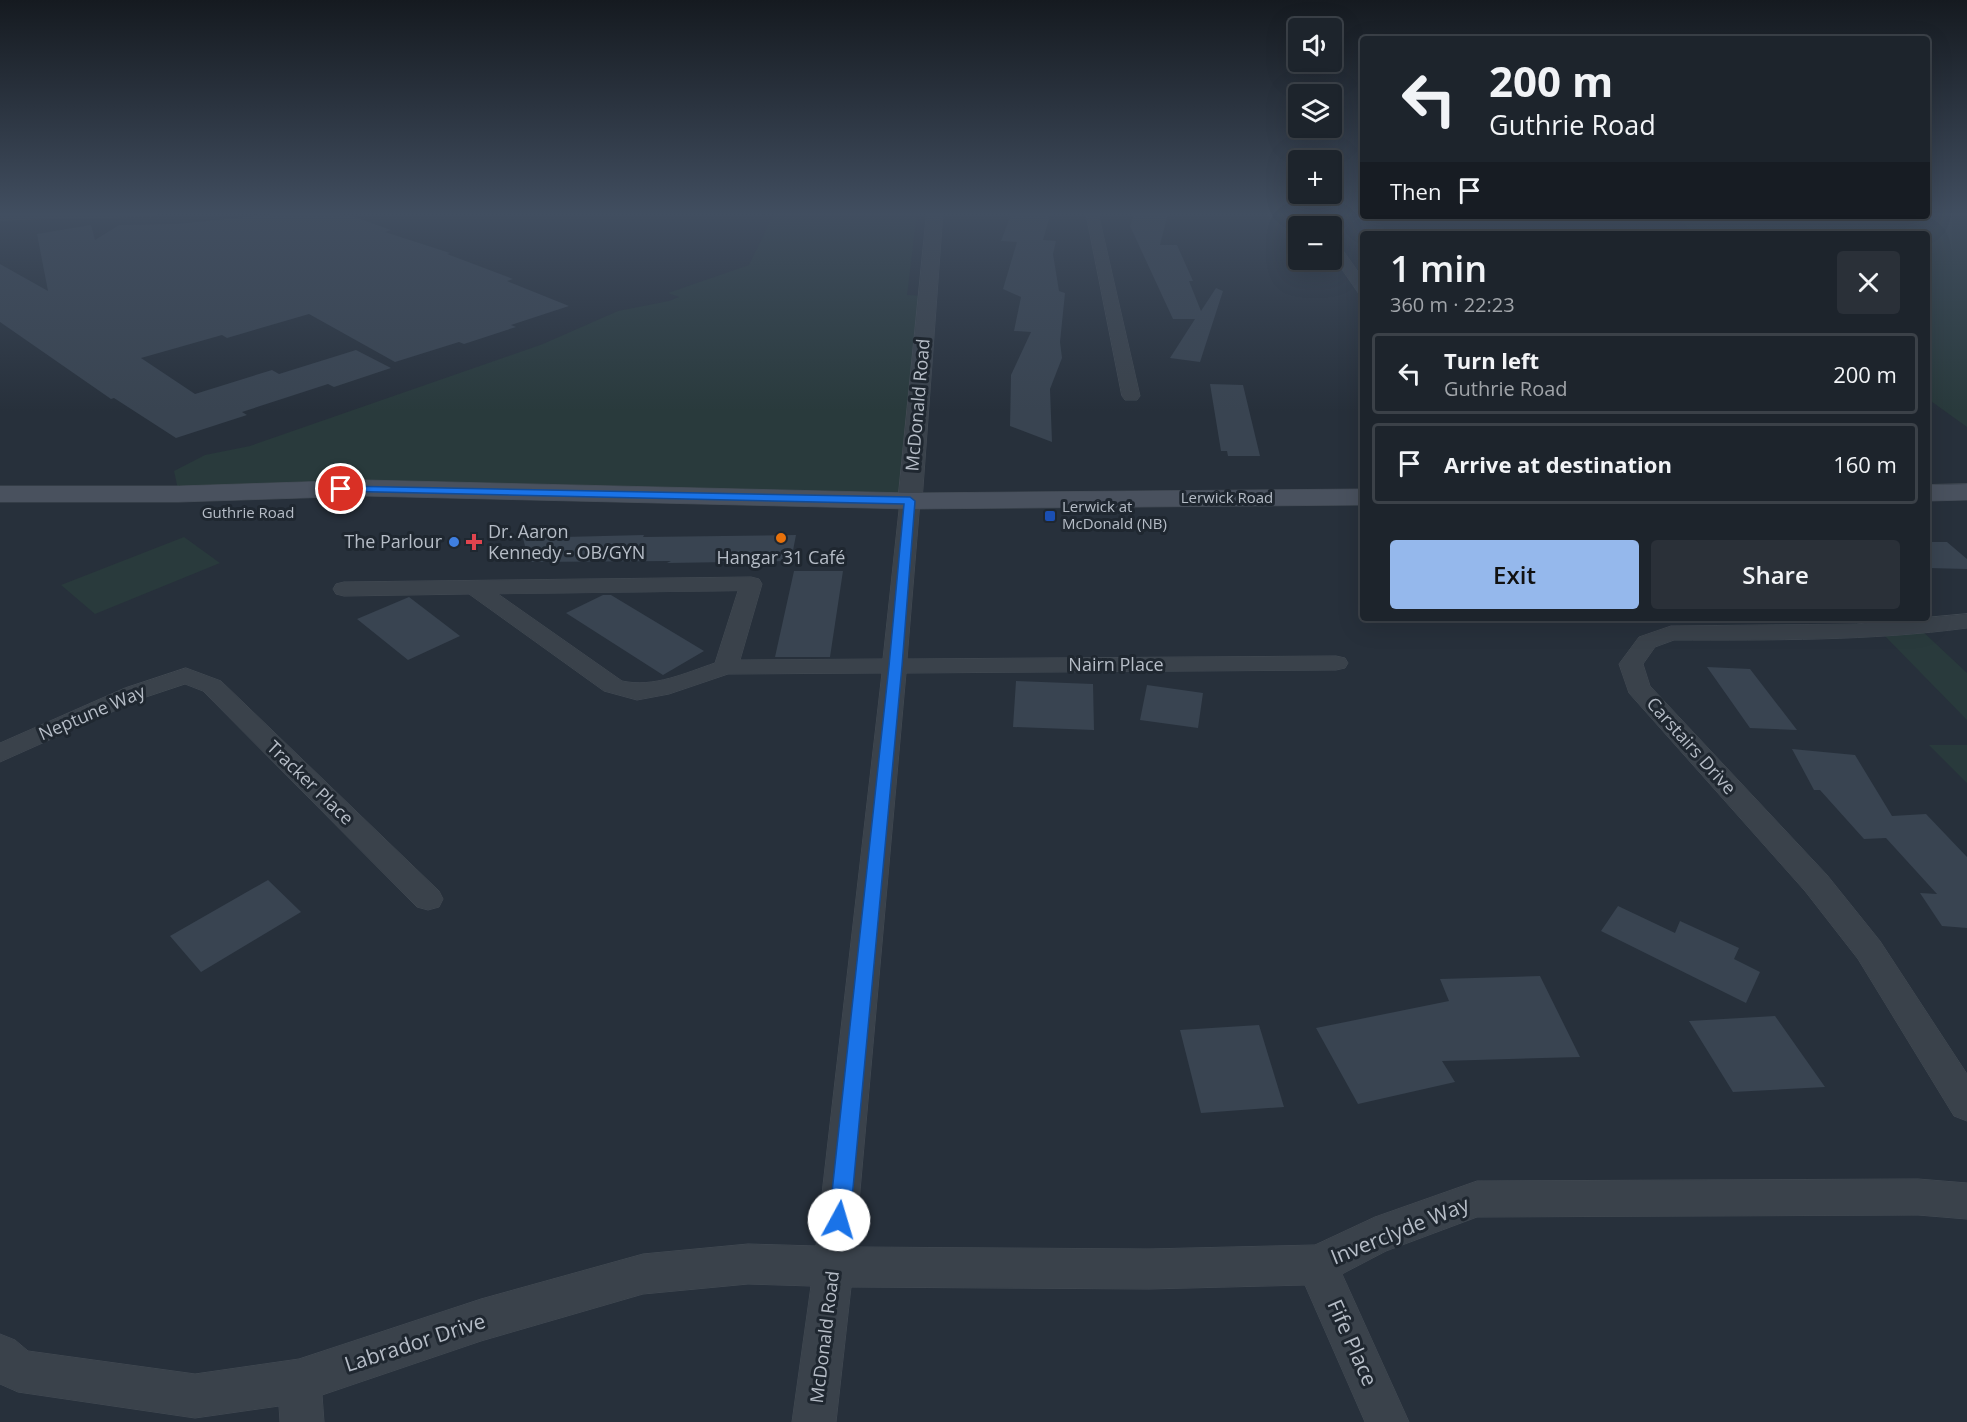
<!DOCTYPE html>
<html lang="en">
<head>
<meta charset="utf-8">
<style>
  :root { --surface:#1d242c; --page:#2a3038; --text:#f1f3f6; --muted:#a0a4a9; --line:#3b4148; --accent:#95b8ec }
  body { margin:0; font-family:"Open Sans",sans-serif; background:var(--page); color:var(--text); height:100vh; display:flex; flex-direction:column; font-size:22px; white-space:nowrap }
  * { box-sizing:border-box; margin:0 }
  p { font-size:20px; color:var(--muted) }
  .icon { flex:none; width:33px; height:33px; fill:none; stroke:currentColor; stroke-width:2; stroke-linecap:round; stroke-linejoin:round }
  .map { position:relative; flex:1; overflow:hidden }
  .drawer { position:absolute; left:1360px; top:231px; width:570px; height:390px; display:flex; flex-direction:column; background:var(--surface); border-radius:6px; box-shadow:0 6px 24px #0002,0 0 0 2px var(--line) }
  .drawer>* { flex:none }
  .banner { position:absolute; left:1360px; top:36px; width:570px; height:183px; border-radius:6px; box-shadow:0 6px 24px #0002,0 0 0 2px var(--line); background:#1d242c; color:var(--text); overflow:hidden }
  .fabs { position:absolute; left:1288px; top:18px; display:grid; gap:12px }
  .fabs a { display:grid; place-items:center; width:54px; height:54px; border-radius:6px; background:var(--surface); box-shadow:0 6px 24px #0002,0 0 0 2px var(--line); font-size:30px }
  .pin { position:absolute; display:grid; place-items:center; width:51px; height:51px; color:#fff; margin:-26px; border:3px solid #fff; border-radius:50%; box-shadow:0 2px 6px #0007 }
  .me { position:absolute; width:66px; margin:-33px; rotate:6deg; stroke-linejoin:round; filter:drop-shadow(0 0 4px #0008) }
  .turn { display:flex; align-items:center; gap:21px; height:126px; padding:0 30px; font-size:27px }
  .turn .icon { width:78px; height:78px; stroke-width:2.5 }
  .turn b { display:block; font-size:42px; line-height:51px }
  .then { display:flex; align-items:center; height:57px; padding:0 30px; background:#0003; gap:12px; font-size:22px }
  .round { display:grid; place-items:center; flex:none; width:63px; height:63px; border-radius:6px; background:var(--page) }
  .headline { display:flex; align-items:center; justify-content:space-between; height:102px; padding:0 30px }
  h1 { font-size:36px; font-weight:600; line-height:45px }
  .primary-button { display:flex; gap:12px; margin-top:auto; padding:12px 30px }
  .primary-button a { flex:1; height:69px; border-radius:6px; background:var(--accent); color:#111; font-size:24px; font-weight:600; line-height:69px; text-align:center }
  .primary-button a+a { background:var(--page); color:var(--text) }
  ul { padding:0; list-style:none }
  li { display:flex; align-items:center; gap:18px; height:81px; margin:0 12px 9px; padding:0 18px; border:3px solid var(--line); border-radius:6px }
  li div { flex:1 }
  li b { display:block; font-size:22px }
  li em { font-style:normal }
  .map>svg:first-child { display:block }
  .green { fill:#293a3c }
  .building { fill:#394451 }
  .lines { fill:none; stroke-linecap:round; stroke-linejoin:round }
  .minor-casing { stroke:#434b54; stroke-width:1 }
  .tertiary-casing { stroke:#434b54; stroke-width:1 }
  .secondary-casing { stroke:#434b54; stroke-width:1 }
  .minor { fill:#3a424b; fill-rule:evenodd }
  .tertiary { fill:#3a424b; fill-rule:evenodd }
  .secondary { fill:#49515e; fill-rule:evenodd }
  .route { fill:#1a73e8; stroke:#114b97; stroke-width:1.5 }
  .transit-dot { fill:#1a4fb4; stroke:#1f2730; stroke-width:2 }
  .food-dot { fill:#e8710a; stroke:#1f2730; stroke-width:2 }
  .shop-dot { fill:#3f7fe0; stroke:#1f2730; stroke-width:2 }
  .health-dot { fill:#e0444e; stroke:#1f2730; stroke-width:2 }
  .labels { text-anchor:middle; stroke-width:6; stroke-linejoin:round; paint-order:stroke }
  .far-street-label { font-size:15px; fill:#b6bdc7; stroke:#1f2730 }
  .far-poi-label { font-size:15px; fill:#b6bdc7; stroke:#1f2730; text-anchor:start }
  .street-label { font-size:18px; fill:#b6bdc7; stroke:#1f2730 }
  .poi-label { font-size:18px; fill:#b6bdc7; stroke:#1f2730; text-anchor:start }
  .near-street-label { font-size:21px; fill:#b6bdc7; stroke:#1f2730 }
</style>
</head>
<body>
<div class="map">
<svg width="1967" height="1422" viewBox="0 0 1967 1422">
  <rect width="100%" height="100%" fill="#27303b"/>
  <path class="green" d="M 775,212 L 917,212 L 907,295 L 927,296 L 910,501 L 179,494 L 174,471 L 205,455 L 250,446 L 543,344 L 618,311 L 669,301 L 679,297 L 668,293 L 749,265 Z
    M 1928,212 L 1967,212 L 1967,427 L 1928,399 L 1928,234 L 1697,234 L 1672,216 L 1928,216 Z
    M 184,537 L 220,563 L 95,614 L 61,585 Z
    M 1919,628 L 1967,673 L 1967,720 L 1880,631 Z
    M 1929,745 L 1967,745 L 1967,783 Z"/>
  <path class="building" d="M 297,212 L 320,212 L 352,216 L 391,230 L 385,232 L 450,253 L 447,254 L 513,279 L 507,281 L 569,306 L 511,325 L 516,327 L 464,344 L 459,342 L 395,362 L 309,314 L 227,338 L 222,335 L 141,358 L 195,394 L 272,370 L 279,374 L 356,350 L 391,368 L 334,387 L 328,384 L 242,412 L 247,415 L 176,438 L 114,398 L 111,399 L 0,322 L 0,264 L 48,291 L 37,234 L 91,225 L 95,240 L 119,225 L 177,224 Z
    M 1012,212 L 1051,212 L 1043,240 L 1056,241 L 1053,254 L 1059,291 L 1065,293 L 1060,342 L 1062,358 L 1050,389 L 1052,442 L 1010,426 L 1011,375 L 1031,332 L 1014,331 L 1021,297 L 1003,289 L 1017,242 L 1001,241 Z
    M 1135,212 L 1168,213 L 1160,245 L 1177,245 L 1193,281 L 1189,281 L 1201,311 L 1216,288 L 1223,291 L 1200,362 L 1170,358 L 1195,319 L 1173,319 L 1130,226 Z
    M 1210,384 L 1243,385 L 1260,456 L 1228,456 L 1227,451 L 1221,451 Z
    M 644,535 L 643,537 L 796,535 L 791,561 L 667,563 L 671,561 L 529,562 L 523,538 Z
    M 1928,542 L 1947,542 L 1967,559 L 1967,569 L 1928,568 Z
    M 794,571 L 843,571 L 830,657 L 775,657 Z
    M 603,595 L 611,595 L 704,651 L 663,675 L 566,613 Z
    M 409,597 L 460,636 L 408,660 L 357,619 Z
    M 1707,667 L 1750,669 L 1797,730 L 1750,728 Z
    M 1016,681 L 1093,684 L 1094,730 L 1013,727 Z
    M 1147,685 L 1203,693 L 1198,728 L 1140,720 Z
    M 1792,749 L 1855,755 L 1892,816 L 1926,814 L 1967,857 L 1967,928 L 1942,926 L 1920,893 L 1937,894 L 1886,838 L 1864,839 L 1820,790 L 1814,790 Z
    M 268,880 L 301,912 L 201,972 L 170,936 Z
    M 1618,906 L 1675,933 L 1680,921 L 1739,948 L 1734,959 L 1760,972 L 1746,1003 L 1601,931 Z
    M 1540,976 L 1580,1057 L 1442,1061 L 1455,1082 L 1358,1104 L 1316,1028 L 1449,1001 L 1440,979 Z
    M 1775,1016 L 1825,1087 L 1733,1092 L 1689,1021 Z
    M 1259,1025 L 1284,1107 L 1201,1113 L 1180,1030 Z"/>
  <g class="lines">
    <g class="minor-casing">
      <path id="minor" d="M 0,212 L 158,212 L 152,216 L 0,220 Z
        M 1086,212 L 1098,212 L 1140,396 L 1137,400 L 1125,400 L 1122,396 Z
        M 1304,212 L 1316,212 L 1326,226 L 1314,226 Z
        M 1332,241 L 1337,242 L 1364,280 L 1364,295 L 1359,294 L 1332,255 Z
        M 910,495 L 917,497 L 920,501 L 907,659 L 1336,656 L 1345,658 L 1348,663 L 1345,668 L 1336,670 L 906,673 L 855,1247 L 1149,1249 L 1315,1245 L 1375,1217 L 1477,1181 L 1918,1179 L 1967,1183 L 1967,1219 L 1918,1215 L 1477,1217 L 1386,1251 L 1342,1274 L 1409,1422 L 1365,1422 L 1305,1285 L 1149,1289 L 851,1287 L 836,1422 L 792,1422 L 811,1286 L 748,1284 L 643,1294 L 481,1341 L 322,1395 L 324,1422 L 280,1422 L 279,1406 L 195,1418 L 18,1392 L 0,1384 L 0,1334 L 15,1340 L 28,1351 L 195,1374 L 299,1359 L 481,1299 L 643,1254 L 748,1244 L 816,1246 L 882,673 L 728,674 L 669,694 L 637,700 L 604,691 L 469,594 L 344,596 L 336,594 L 333,589 L 336,584 L 344,582 L 751,577 L 759,579 L 762,584 L 740,660 L 883,659 L 900,501 L 903,497 ZM 738,591 L 715,663 C 685,673 654,688 622,681 L 498,594 Z
        M 1967,614 L 1967,628 C 1870,641 1772,640 1674,640 L 1655,647 L 1643,664 L 1650,686 L 1827,875 L 1880,941 L 1967,1074 L 1967,1121 L 1954,1116 L 1858,959 L 1805,891 L 1629,693 L 1619,664 L 1639,637 L 1671,626 L 1856,624 Z
        M 186,668 L 221,681 L 439,891 L 443,899 L 439,907 L 428,910 L 417,907 L 203,691 L 185,684 L 143,698 L 0,762 L 0,743 L 125,688 Z"/>
    </g>
    <g class="tertiary-casing">
      <path id="tertiary" d="M 927,212 L 943,212 L 922,501 L 919,506 L 910,508 L 901,506 L 898,501 Z"/>
    </g>
    <g class="secondary-casing">
      <path id="secondary" d="M 364,480 L 910,493 L 1364,489 L 1364,505 L 910,509 L 364,496 L 179,502 L 0,502 L 0,486 L 179,486 Z
        M 1967,484 L 1967,500 L 1928,501 L 1928,485 Z"/>
    </g>
    <use href="#minor" class="minor"/>
    <use href="#tertiary" class="tertiary"/>
    <use href="#secondary" class="secondary"/>
  </g>
  <linearGradient id="sky" x2="0" y2="1"><stop stop-color="#151a20"/><stop offset="0.52" stop-color="#414e60"/><stop offset="1" stop-color="#414e60" stop-opacity="0"/></linearGradient>
  <rect width="1967" height="411" fill="url(#sky)"/>
  <path class="route" d="M 341,486 L 910,497 L 915,501 L 902,666 L 850,1220 L 847,1227 L 839,1230 L 832,1227 L 829,1220 L 889,666 L 904,504 L 337,491 L 337,487 Z"/>
  <rect class="transit-dot" x="1044" y="510" width="12" height="12" rx="3"/>
  <circle class="food-dot" cx="781" cy="538" r="6"/>
  <circle class="shop-dot" cx="454" cy="542" r="6"/>
  <path class="health-dot" d="M471 533h6v6h6v6h-6v6h-6v-6h-6v-6h6z"/>
  <g class="labels">
    <g class="far-street-label">
      <text x="1227" y="503">Lerwick Road</text>
      <text x="248" y="518">Guthrie Road</text>
    </g>
    <g class="far-poi-label">
      <text x="1062" y="512">Lerwick at<tspan x="1062" dy="17">McDonald (NB)</tspan></text>
    </g>
    <g class="street-label">
      <text transform="translate(918 405) rotate(-85)" y="6">McDonald Road</text>
      <text x="1116" y="671">Nairn Place</text>
      <text transform="translate(92 713) rotate(-23)" y="6">Neptune Way</text>
      <text transform="translate(1691 746) rotate(48)" y="6">Carstairs Drive</text>
      <text transform="translate(310 783) rotate(44)" y="6">Tracker Place</text>
      <text transform="translate(825 1337) rotate(-83)" y="6">McDonald Road</text>
    </g>
    <g class="poi-label">
      <text x="488" y="538">Dr. Aaron<tspan x="488" dy="21">Kennedy - OB/GYN</tspan></text>
      <text x="442" y="548" text-anchor="end">The Parlour</text>
      <text x="781" y="564" text-anchor="middle">Hangar 31 Café</text>
    </g>
    <g class="near-street-label">
      <text transform="translate(1400 1231) rotate(-22)" y="7">Inverclyde Way</text>
      <text transform="translate(415 1343) rotate(-18)" y="7">Labrador Drive</text>
      <text transform="translate(1352 1343) rotate(66)" y="7">Fife Place</text>
    </g>
  </g>
</svg>
<div class="fabs">
<a><svg class="icon" aria-label="sound" viewBox="0 0 24 24"><path d="M4 9h4l5-4v14l-5-4H4zM17 9q2 3 0 6"/></svg></a>
<a><svg class="icon" aria-label="layers" viewBox="0 0 24 24"><path d="M12 4l9 5-9 5-9-5zM3 14l9 5 9-5"/></svg></a>
<a>+</a>
<a>−</a>
</div>
<div class="pin" style="left:341px;top:489px;background:#d93025"><svg class="icon" aria-label="arrive" viewBox="0 0 24 24"><path d="M6 21V4h12l-3 4 3 4H6"/></svg></div>
<svg class="me" style="left:839px;top:1220px" viewBox="-20 -20 40 40"><circle r="19" fill="#fff"/><path d="M0-13L10 11 0 6-10 11z" fill="#1a73e8"/></svg>
<div class="banner">
<div class="turn"><svg class="icon" aria-label="left" viewBox="0 0 24 24"><path d="M17 20v-9H6M10 6l-5 5 5 5"/></svg><div><b>200 m</b>Guthrie Road</div></div>
<div class="then">Then<svg class="icon" aria-label="arrive" viewBox="0 0 24 24"><path d="M6 21V4h12l-3 4 3 4H6"/></svg></div>
</div>
<section class="drawer">
<div class="headline"><div><h1>1 min</h1><p>360 m · 22:23</p></div><a class="round"><svg class="icon" aria-label="close" viewBox="0 0 24 24"><path d="M6 6l12 12M18 6L6 18"/></svg></a></div>
<ul>
<li><svg class="icon" aria-label="left" viewBox="0 0 24 24"><path d="M17 20v-9H6M10 6l-5 5 5 5"/></svg><div><b>Turn left</b><p>Guthrie Road</p></div><em>200 m</em></li>
<li><svg class="icon" aria-label="arrive" viewBox="0 0 24 24"><path d="M6 21V4h12l-3 4 3 4H6"/></svg><div><b>Arrive at destination</b></div><em>160 m</em></li>
</ul>
<div class="primary-button"><a>Exit</a><a>Share</a></div>
</section>
</div>
</body>
</html>
